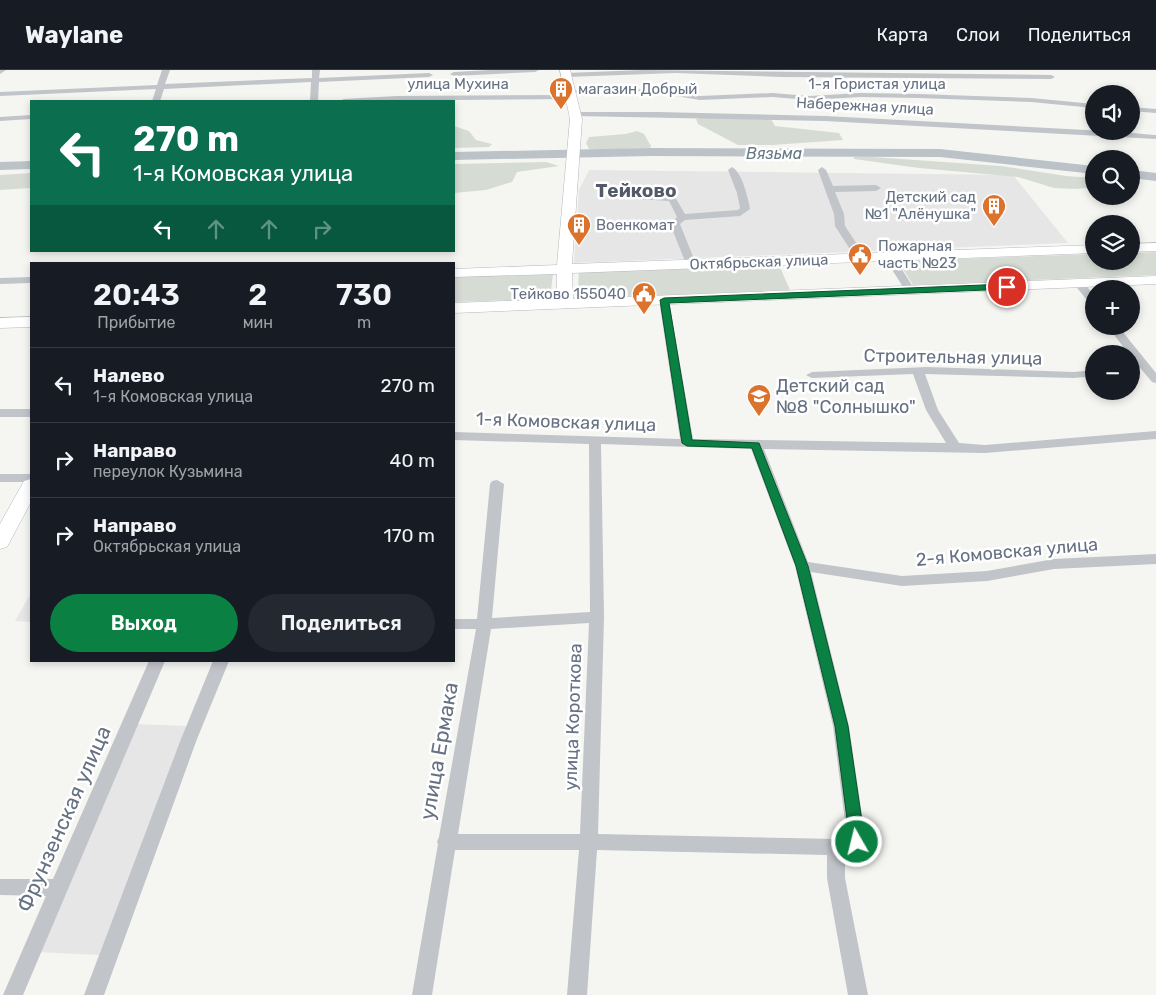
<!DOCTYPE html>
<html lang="ru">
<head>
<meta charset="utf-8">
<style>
  :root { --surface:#171b24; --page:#242831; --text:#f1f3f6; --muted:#9ea1a6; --line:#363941; --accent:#0b8043 }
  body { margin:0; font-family:Rubik,sans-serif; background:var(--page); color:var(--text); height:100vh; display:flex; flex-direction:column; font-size:19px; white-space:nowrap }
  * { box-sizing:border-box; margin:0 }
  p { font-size:16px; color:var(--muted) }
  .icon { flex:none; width:28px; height:28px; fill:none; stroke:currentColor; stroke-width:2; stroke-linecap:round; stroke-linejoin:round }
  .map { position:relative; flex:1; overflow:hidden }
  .side { position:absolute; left:30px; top:192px; width:425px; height:400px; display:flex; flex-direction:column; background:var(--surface); border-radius:0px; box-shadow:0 2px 8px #0003 }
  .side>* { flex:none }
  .guide { position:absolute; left:30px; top:30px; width:425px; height:152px; border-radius:0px; box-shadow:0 2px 8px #0003; background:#0b6e4f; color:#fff; overflow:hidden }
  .buttons { position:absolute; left:1085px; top:15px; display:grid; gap:10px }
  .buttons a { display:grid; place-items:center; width:55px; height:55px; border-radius:50%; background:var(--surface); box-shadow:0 2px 8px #0003; font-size:25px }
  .pin { position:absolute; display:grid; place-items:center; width:42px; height:42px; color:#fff; margin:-21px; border:2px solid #fff; border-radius:50%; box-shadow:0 1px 5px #0007 }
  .me { position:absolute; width:55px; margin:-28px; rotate:352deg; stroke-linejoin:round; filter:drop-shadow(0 0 4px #0008) }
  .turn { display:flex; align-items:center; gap:18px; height:105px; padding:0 20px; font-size:22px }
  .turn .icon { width:65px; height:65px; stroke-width:2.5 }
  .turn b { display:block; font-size:35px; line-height:42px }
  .lanes { display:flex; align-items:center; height:48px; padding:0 20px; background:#0003; justify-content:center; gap:25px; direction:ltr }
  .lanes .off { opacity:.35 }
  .eta { display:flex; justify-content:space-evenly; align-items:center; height:85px; text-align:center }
  .eta b { font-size:30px; font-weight:600; line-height:35px }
  .primary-button { display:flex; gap:10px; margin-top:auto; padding:10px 20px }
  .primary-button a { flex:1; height:58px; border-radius:30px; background:var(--accent); color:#fff; font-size:20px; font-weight:600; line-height:58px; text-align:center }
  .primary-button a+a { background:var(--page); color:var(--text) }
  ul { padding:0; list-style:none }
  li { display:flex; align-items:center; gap:15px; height:75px; padding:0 20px; border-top:1px solid var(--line) }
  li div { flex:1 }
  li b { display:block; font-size:19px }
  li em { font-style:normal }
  header { display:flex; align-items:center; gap:30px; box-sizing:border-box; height:70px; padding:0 25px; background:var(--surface); border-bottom:1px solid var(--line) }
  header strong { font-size:24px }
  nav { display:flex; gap:28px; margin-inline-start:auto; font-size:18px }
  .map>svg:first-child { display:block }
  .built { fill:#e6e6e6 }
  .green { fill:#d6dcd4 }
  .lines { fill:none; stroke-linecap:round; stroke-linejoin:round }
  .river { fill:#bbc3c9; fill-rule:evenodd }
  .secondary-casing { stroke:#b4b7bc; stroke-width:1 }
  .street { fill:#c1c4c8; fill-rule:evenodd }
  .secondary { fill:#fff; fill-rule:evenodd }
  .route { fill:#0b8043; stroke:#07532c }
  .labels { text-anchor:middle; stroke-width:5; stroke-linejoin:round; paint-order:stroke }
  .far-street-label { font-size:15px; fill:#667182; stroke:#fff }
  .far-poi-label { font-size:15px; fill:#667182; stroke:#fff; text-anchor:start }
  .far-water-label { font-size:16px; font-style:italic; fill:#677885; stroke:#fff }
  .street-label { font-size:18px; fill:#667182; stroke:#fff }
  .poi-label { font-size:18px; fill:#667182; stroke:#fff; text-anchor:start }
  .far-district-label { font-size:19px; font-weight:bold; fill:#545b68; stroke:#fff }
  .near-street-label { font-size:21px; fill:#667182; stroke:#fff }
</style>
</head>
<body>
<header>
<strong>Waylane</strong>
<nav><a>Карта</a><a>Слои</a><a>Поделиться</a></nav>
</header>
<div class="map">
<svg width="1156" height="925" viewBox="0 0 1156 925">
  <rect width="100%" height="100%" fill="#f5f6f2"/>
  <path class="built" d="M 589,100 L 1013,105 L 1068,173 L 574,193 L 579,120 Z
    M 31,523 L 31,552 L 15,551 Z
    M 135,654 L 188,656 L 99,885 L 36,882 Z"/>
  <path class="green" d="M 709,46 L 771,49 L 775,56 L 839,63 L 843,70 L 773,75 L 738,75 L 698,54 L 696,49 Z
    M 454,56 L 469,61 L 476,70 L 492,74 L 489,77 L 454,78 Z
    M 637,61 L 644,64 L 651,76 L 650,78 L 597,80 L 589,79 L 586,73 L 589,67 L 625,64 Z
    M 854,87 L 873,87 L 1001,96 L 1066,106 L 1094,108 L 1094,117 L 1077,119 L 1054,118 L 1018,107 L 919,98 L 854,89 Z
    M 546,92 L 559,96 L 517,102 L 512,112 L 486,120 L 454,123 L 454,94 Z
    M 31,103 L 31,118 L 0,120 L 0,105 Z
    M 1156,182 L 1156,205 L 913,215 L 898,191 L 1094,184 L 1094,191 L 1131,191 L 1131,183 Z
    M 779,195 L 790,220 L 584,228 L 578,218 L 579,201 Z
    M 553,204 L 550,229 L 454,232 L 454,207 Z"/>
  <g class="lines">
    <path class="river" d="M 651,78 L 940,79 L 1094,96 L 1094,104 L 940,87 L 651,86 L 454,90 L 454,82 Z
      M 31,91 L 31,99 L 0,100 L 0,92 Z
      M 1131,100 L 1156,103 L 1156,111 L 1131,108 Z"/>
    <g class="secondary-casing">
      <path id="secondary" d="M 560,0 L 570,0 L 582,49 L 572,194 L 1094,175 L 1094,183 L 572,203 L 573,229 L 1156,206 L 1156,214 L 454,243 L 454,233 L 557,229 L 557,204 L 454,207 L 454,199 L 557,195 L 570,49 Z
        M 1156,173 L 1156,181 L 1131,182 L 1131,174 Z
        M 31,247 L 31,257 L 0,258 L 0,248 Z
        M 31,409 L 31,432 L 7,477 L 0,479 L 0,454 L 24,411 Z"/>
    </g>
    <path class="street" d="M 0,0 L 6,0 L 0,4 Z
      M 162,0 L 170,0 L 165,14 L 312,8 L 312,0 L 320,0 L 319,8 L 429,3 L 433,5 L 429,7 L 319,12 L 318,31 L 310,31 L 311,12 L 164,19 L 160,31 L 152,31 L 156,19 L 0,26 L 0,22 L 157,15 Z
      M 490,0 L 539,0 L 535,2 L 454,6 L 450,4 L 454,2 Z
      M 642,0 L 1051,5 L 1055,7 L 1051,9 L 781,7 L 676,3 L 566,7 L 562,5 L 566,3 Z
      M 658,19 L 700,26 L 772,23 L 810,26 L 860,23 L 919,24 L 1031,28 L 1094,34 L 1094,38 L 1031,32 L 919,28 L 860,27 L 810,30 L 772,27 L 700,30 L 658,23 L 571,24 L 567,22 L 571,20 Z
      M 572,25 L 575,25 L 575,29 L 340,31 L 344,29 L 397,26 Z
      M 1131,37 L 1156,39 L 1156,43 L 1131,41 Z
      M 572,42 L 658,42 L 825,46 L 1123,62 L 1154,65 L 1156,65 L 1156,69 L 825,51 L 575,46 L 572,46 Z
      M 31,45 L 31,49 L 0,51 L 0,47 Z
      M 732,97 C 742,102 748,128 750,139 L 740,146 L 685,150 L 680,154 L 696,194 L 691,197 L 687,196 L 670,154 L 677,147 L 669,131 L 637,129 L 632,126 L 637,123 L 675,127 L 685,144 L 738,140 L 740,138 L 737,123 L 728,100 Z
      M 822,97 L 826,100 L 833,116 L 876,115 L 881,118 L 876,121 L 835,122 L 844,144 L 845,156 L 866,188 L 865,190 L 857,190 L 835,156 L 834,144 L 818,100 Z
      M 889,184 L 894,187 L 915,220 L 914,222 L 906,222 L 905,220 L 884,187 Z
      M 31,207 L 31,213 L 0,214 L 0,208 Z
      M 1079,211 L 1083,212 L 1094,225 L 1094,235 L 1090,234 L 1074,214 Z
      M 664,227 L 669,230 L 693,369 L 946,373 L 926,340 L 913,304 L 812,308 L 806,305 L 812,302 L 927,297 L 1074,302 L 1094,300 L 1094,306 L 1074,308 L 925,304 L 938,340 L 959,373 L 985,375 L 1156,361 L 1156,369 L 985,383 L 764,379 L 808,492 L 902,506 L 987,501 L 1054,489 L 1156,484 L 1156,494 L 1054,499 L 987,511 L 902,516 L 811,502 L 849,656 L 866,773 L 863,779 L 845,783 L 845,808 L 868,925 L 848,925 L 827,808 L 827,785 L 597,780 L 587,925 L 567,925 L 579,780 L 455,780 L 432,925 L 412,925 L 438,774 L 437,772 L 439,767 L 476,559 L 454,559 L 454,549 L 477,549 L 490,414 L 492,411 L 497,410 L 504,414 L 492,548 L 590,542 L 589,374 L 454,370 L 454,362 L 680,369 L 659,230 ZM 601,374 L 751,379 L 795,496 L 833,656 L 847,767 L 836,769 L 598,764 L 604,547 ZM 589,553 L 580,764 L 458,764 L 491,559 Z
      M 1107,256 L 1118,256 L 1156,303 L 1156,313 L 1152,312 L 1131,287 L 1131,284 L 1129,284 Z
      M 0,339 L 31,339 L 31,347 L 0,347 Z
      M 0,404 L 31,404 L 31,412 L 0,412 Z
      M 149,591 L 165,591 L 23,925 L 3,925 L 46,826 L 0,825 L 0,809 L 53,809 Z
      M 213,591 L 229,591 L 197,669 L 104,925 L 84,925 L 181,669 Z"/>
    <use href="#secondary" class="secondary"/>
  </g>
  <path class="route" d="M 1007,214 L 1010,215 L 1010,219 L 669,233 L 692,370 L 759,373 L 808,496 L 848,656 L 865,772 L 862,777 L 857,779 L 852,777 L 850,772 L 835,656 L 796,496 L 752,378 L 687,376 L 682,373 L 660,230 L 664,228 Z"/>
  <defs>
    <g id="building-pin" transform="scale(1.25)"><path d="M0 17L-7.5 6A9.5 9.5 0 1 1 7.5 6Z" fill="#db732d" stroke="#fff"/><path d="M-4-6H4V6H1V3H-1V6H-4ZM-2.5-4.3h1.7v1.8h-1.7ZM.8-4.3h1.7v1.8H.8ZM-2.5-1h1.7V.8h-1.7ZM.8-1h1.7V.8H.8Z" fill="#fff"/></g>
    <g id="civic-pin" transform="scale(1.25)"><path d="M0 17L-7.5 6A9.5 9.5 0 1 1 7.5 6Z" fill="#db732d" stroke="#fff"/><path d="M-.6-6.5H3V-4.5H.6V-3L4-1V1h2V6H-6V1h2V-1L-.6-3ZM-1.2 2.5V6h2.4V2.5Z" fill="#fff"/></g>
    <g id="school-pin" transform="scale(1.25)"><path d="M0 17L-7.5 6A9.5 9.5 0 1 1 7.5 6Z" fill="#db732d" stroke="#fff"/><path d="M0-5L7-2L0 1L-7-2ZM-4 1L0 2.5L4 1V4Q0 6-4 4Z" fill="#fff"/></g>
  </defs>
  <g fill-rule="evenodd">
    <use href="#building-pin" x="561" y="19"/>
    <use href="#building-pin" x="994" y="136"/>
    <use href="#building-pin" x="579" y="155"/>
    <use href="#civic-pin" x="860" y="185"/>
    <use href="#civic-pin" x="644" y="224"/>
    <use href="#school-pin" x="759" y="326"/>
  </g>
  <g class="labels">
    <g class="far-street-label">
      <text x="458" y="19">улица Мухина</text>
      <text x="877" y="19">1-я Гористая улица</text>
      <text transform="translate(865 36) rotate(3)" y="5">Набережная улица</text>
      <text transform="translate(759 192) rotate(-2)" y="5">Октябрьская улица</text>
    </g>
    <g class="far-poi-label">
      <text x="578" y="24">магазин Добрый</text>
      <text x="976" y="132" text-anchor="end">Детский сад<tspan x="976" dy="17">№1 "Алёнушка"</tspan></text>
      <text x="596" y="160">Военкомат</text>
      <text x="878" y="181">Пожарная<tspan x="878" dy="17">часть №23</tspan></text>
      <text x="626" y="229" text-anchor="end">Тейково 155040</text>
    </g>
    <g class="far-water-label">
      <text x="774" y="89">Вязьма</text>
    </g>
    <g class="street-label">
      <text transform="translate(953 287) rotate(1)" y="6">Строительная улица</text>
      <text transform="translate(566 352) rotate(2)" y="6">1-я Комовская улица</text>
      <text transform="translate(1007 482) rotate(-5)" y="6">2-я Комовская улица</text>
      <text transform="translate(573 647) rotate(-88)" y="6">улица Короткова</text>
    </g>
    <g class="poi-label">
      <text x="776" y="322">Детский сад<tspan x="776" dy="21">№8 "Солнышко"</tspan></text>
    </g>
    <g class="far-district-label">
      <text x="636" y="127">Тейково</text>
    </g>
    <g class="near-street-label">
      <text transform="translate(439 681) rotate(-80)" y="7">улица Ермака</text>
      <text transform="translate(64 749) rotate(-66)" y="7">Фрунзенская улица</text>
    </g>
  </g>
</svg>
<div class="buttons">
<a><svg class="icon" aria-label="sound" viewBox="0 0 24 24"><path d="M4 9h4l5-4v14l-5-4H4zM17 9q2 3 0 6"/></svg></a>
<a><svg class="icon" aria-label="search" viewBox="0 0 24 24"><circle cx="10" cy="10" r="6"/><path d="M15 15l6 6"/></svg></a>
<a><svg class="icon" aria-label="layers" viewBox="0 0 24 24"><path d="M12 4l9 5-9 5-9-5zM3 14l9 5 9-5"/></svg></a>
<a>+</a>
<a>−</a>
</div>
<div class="pin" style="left:1007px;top:217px;background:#d93025"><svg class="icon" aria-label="arrive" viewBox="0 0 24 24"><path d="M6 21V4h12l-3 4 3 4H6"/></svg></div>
<svg class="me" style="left:857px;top:772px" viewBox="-20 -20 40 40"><circle r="17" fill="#0b8043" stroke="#fff" stroke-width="3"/><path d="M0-11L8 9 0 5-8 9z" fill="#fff"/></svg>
<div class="guide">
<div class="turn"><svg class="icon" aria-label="left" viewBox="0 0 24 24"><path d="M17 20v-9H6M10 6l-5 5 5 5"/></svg><div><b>270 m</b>1-я Комовская улица</div></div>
<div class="lanes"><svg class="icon" aria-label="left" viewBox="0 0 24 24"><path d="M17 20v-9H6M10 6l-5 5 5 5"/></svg><svg class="icon off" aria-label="ahead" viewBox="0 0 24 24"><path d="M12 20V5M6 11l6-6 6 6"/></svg><svg class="icon off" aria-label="ahead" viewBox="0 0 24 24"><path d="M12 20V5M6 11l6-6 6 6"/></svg><svg class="icon off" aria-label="right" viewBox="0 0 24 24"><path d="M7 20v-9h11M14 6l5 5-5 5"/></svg></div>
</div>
<section class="side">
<div class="eta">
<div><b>20:43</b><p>Прибытие</p></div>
<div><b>2</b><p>мин</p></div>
<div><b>730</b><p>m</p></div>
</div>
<ul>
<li><svg class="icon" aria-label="left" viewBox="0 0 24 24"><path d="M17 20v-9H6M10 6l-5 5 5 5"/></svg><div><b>Налево</b><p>1-я Комовская улица</p></div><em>270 m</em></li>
<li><svg class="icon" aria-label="right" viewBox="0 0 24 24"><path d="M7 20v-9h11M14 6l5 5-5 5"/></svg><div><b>Направо</b><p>переулок Кузьмина</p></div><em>40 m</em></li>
<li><svg class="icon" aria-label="right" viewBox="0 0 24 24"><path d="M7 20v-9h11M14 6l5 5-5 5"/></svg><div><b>Направо</b><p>Октябрьская улица</p></div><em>170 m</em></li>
</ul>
<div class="primary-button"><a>Выход</a><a>Поделиться</a></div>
</section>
</div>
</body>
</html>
